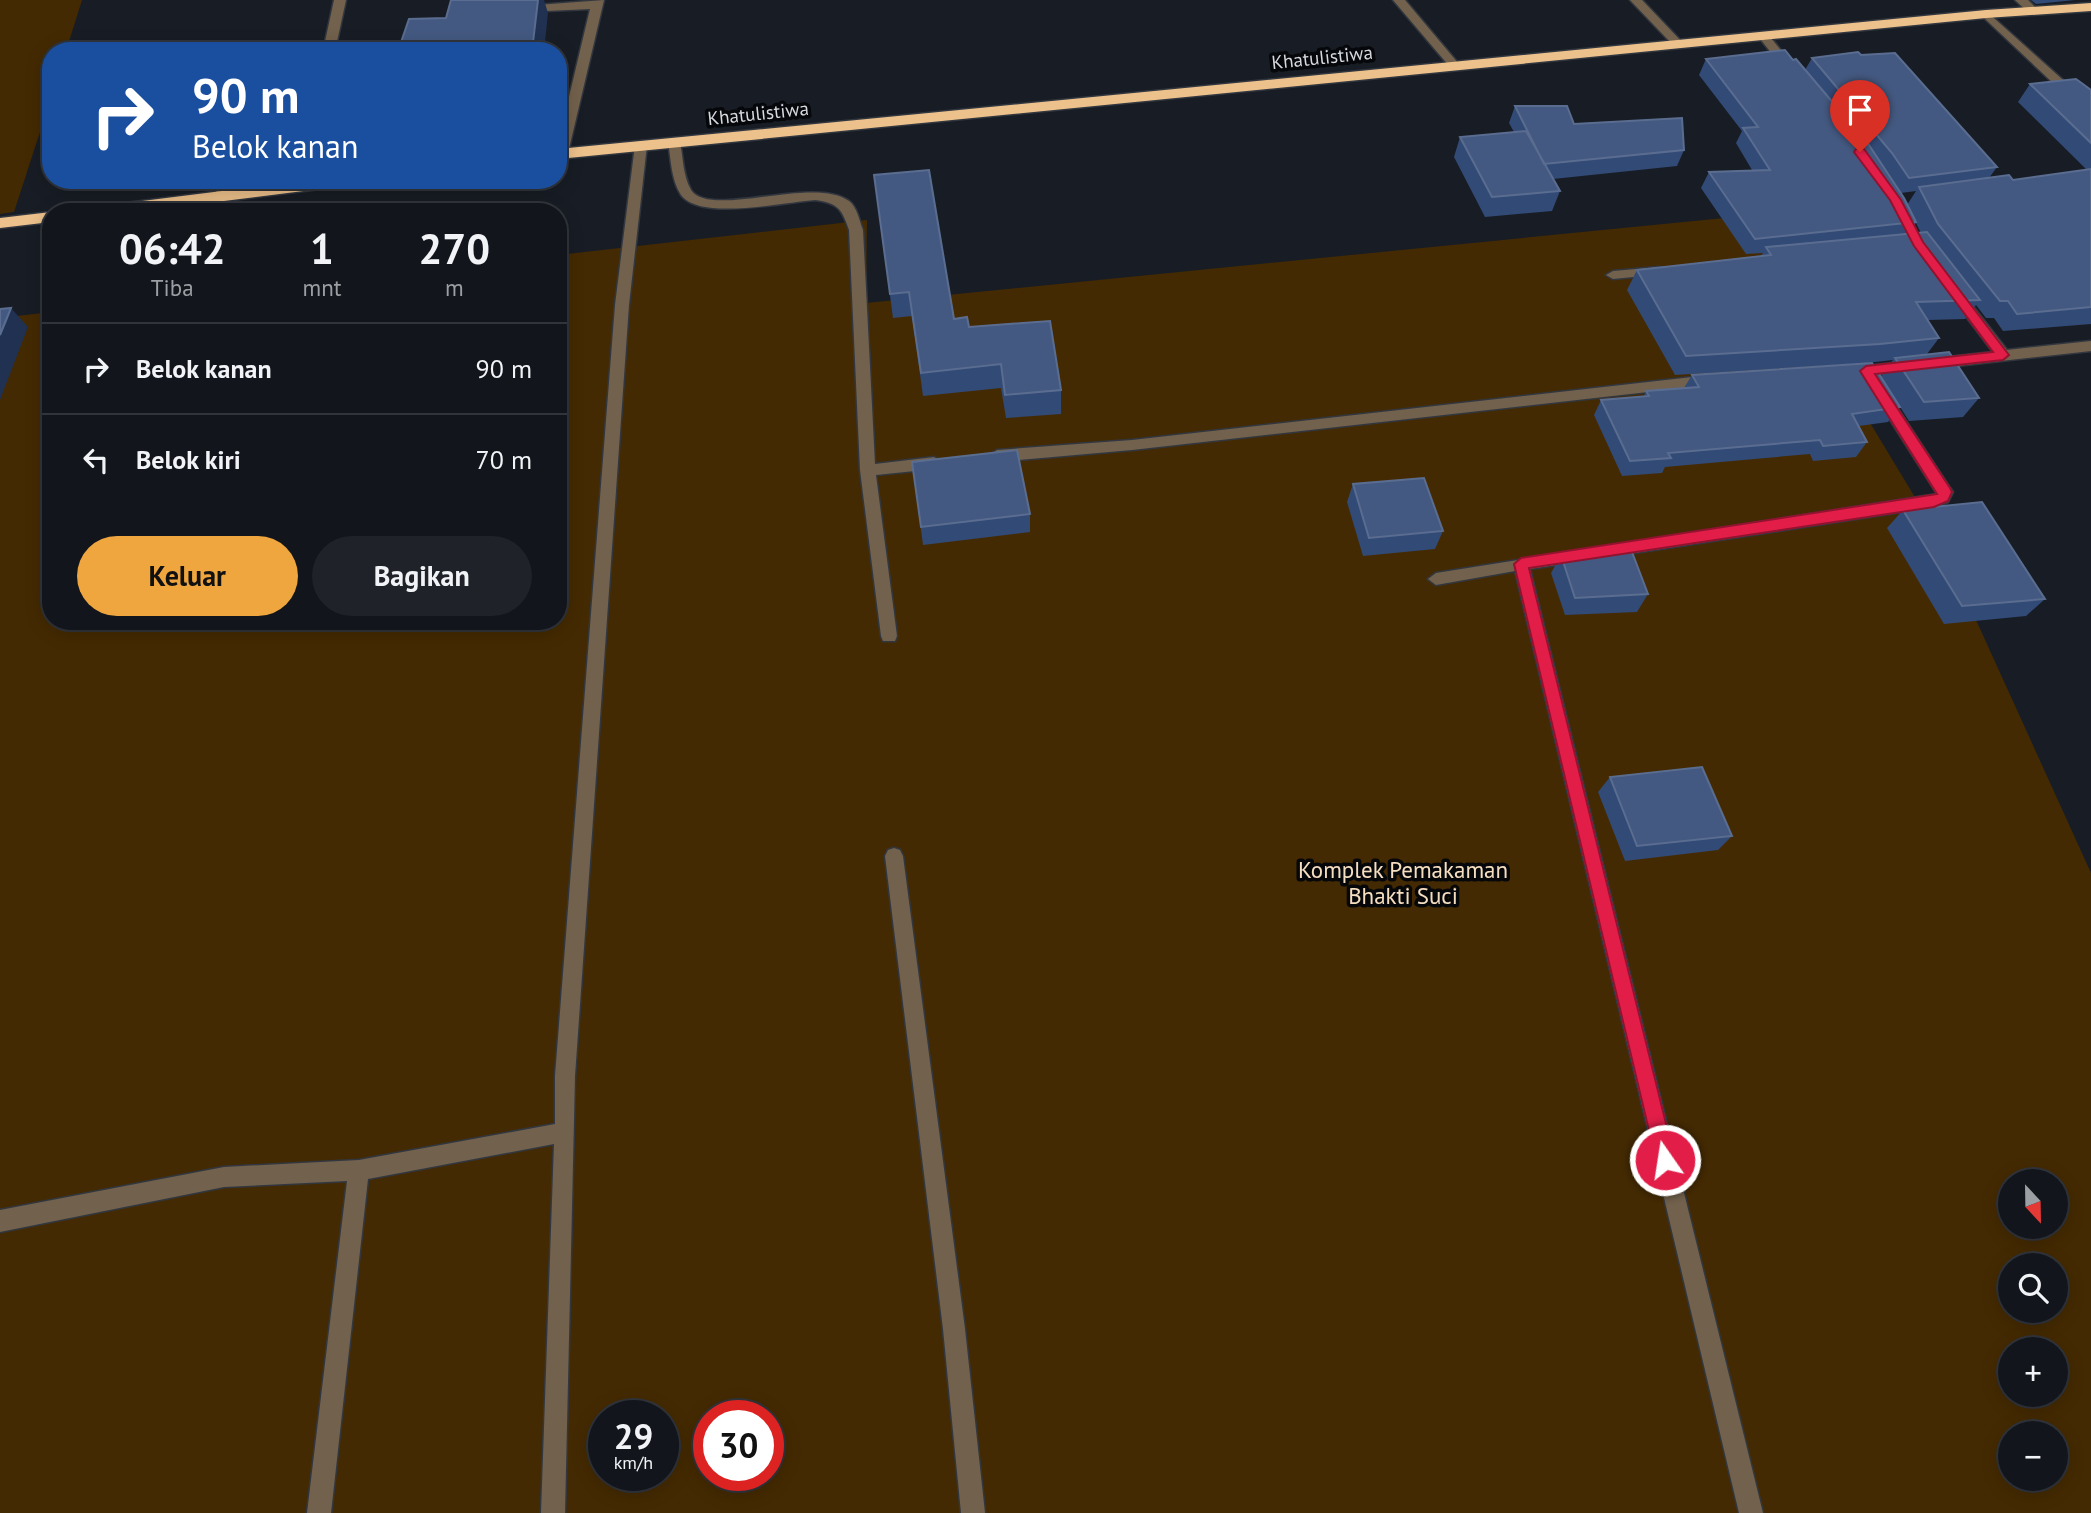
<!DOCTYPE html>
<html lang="id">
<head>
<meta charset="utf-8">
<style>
  :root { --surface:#12161c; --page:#1f2329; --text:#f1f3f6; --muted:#9c9fa3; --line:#31353b; --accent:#f0a63e }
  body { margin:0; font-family:"PT Sans",sans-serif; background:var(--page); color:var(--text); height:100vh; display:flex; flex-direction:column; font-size:26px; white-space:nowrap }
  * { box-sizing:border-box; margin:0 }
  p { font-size:23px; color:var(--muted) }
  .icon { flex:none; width:38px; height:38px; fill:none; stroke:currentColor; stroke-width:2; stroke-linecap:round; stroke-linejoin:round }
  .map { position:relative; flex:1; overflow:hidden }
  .panel { position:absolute; left:42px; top:203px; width:525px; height:427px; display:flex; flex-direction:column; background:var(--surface); border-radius:28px; box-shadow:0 4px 18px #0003,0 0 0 2px var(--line) }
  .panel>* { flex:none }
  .banner { position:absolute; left:42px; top:42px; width:525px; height:147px; border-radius:28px; box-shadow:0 4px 18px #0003,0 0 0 2px var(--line); background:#1a4fa0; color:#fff; overflow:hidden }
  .needle { width:46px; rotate:158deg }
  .buttons { position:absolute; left:1998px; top:1169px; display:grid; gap:14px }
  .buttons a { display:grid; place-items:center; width:70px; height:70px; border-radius:50%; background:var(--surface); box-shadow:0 4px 18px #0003,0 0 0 2px var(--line); font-size:35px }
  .speed { position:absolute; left:588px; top:1400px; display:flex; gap:14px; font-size:35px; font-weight:700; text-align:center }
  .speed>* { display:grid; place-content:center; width:91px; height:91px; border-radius:50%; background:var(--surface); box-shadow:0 4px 18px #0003,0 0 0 2px var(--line); line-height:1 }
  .speed small { font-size:18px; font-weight:400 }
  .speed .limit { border:10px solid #d22; background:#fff; color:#111 }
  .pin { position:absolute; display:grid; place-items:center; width:60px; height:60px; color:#fff; margin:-72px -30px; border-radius:50% 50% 50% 0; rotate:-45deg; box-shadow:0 0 7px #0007 }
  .pin .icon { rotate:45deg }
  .me { position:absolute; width:77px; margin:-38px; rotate:347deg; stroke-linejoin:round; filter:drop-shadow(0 0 5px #0008) }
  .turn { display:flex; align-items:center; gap:24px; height:147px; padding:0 35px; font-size:32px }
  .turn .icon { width:91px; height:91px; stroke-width:2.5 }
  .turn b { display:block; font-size:49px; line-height:60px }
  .eta { display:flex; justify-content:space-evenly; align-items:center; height:119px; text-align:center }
  .eta b { font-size:42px; font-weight:600; line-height:49px }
  .action { display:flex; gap:14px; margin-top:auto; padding:14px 35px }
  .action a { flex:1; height:80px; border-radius:42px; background:var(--accent); color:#111; font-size:28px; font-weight:600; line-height:80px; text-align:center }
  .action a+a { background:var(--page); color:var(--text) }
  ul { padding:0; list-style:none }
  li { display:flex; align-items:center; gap:21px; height:91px; padding:0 35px; border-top:2px solid var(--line) }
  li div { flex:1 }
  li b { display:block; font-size:26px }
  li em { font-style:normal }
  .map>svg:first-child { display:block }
  .green { fill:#442a02; fill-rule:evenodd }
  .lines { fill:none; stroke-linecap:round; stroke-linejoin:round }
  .minor-casing { stroke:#32373f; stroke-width:3 }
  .highway-casing { stroke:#32373f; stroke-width:3 }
  .minor { fill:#72614c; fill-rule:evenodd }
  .highway { fill:#edc18b; fill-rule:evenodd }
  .wall { fill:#324a76; fill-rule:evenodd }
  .shaded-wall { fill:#203151 }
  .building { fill:#445981; stroke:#5a6d90; stroke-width:2 }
  .route { fill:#e11d48; stroke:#92132f; stroke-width:2 }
  .labels { text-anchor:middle; stroke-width:7; stroke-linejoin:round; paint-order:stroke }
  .far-street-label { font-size:19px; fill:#d5d8de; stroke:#06070a }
  .park-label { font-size:23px; fill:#f6dec1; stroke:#06070a }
</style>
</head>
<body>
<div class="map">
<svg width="2091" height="1513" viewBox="0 0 2091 1513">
  <rect width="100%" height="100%" fill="#181d25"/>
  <path class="green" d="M 0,0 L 82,0 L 66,51 L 51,51 L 51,98 L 14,212 L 0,214 Z
    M 1745,216 L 1936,532 L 2091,873 L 2091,1513 L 0,1513 L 0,318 L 51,312 L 51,621 L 558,621 L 558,255 L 867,220 L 866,303 ZM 2011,1181 L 2056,1181 L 2056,1227 L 2011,1227 ZM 2011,1265 L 2056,1265 L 2056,1311 L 2011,1311 ZM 2011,1349 L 2056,1349 L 2056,1395 L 2011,1395 ZM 604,1416 L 663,1416 L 663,1475 L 604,1475 ZM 709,1416 L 768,1416 L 768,1475 L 709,1475 ZM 2011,1433 L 2056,1433 L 2056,1479 L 2011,1479 Z"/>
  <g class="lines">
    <g class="minor-casing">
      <path id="minor" d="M 334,0 L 346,0 L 335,51 L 323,51 Z
        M 604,0 L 568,153 L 558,156 L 558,143 L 590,9 L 524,12 L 518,9 L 524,6 Z
        M 1393,0 L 1405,0 L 1458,63 L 1458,67 L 1450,67 Z
        M 1630,0 L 1642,0 L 1681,41 L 1681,45 L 1673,45 Z
        M 2015,0 L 2028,0 L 2040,12 L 2030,14 Z
        M 1986,11 L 2091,105 L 2091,116 L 2087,115 L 1982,16 L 1980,14 Z
        M 1759,33 L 1767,33 L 1795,68 L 1793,70 L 1785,70 L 1757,35 Z
        M 674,138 L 680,142 C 683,157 683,176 691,190 C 710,219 814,175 849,201 C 857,207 859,220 863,230 L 875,464 L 934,457 L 942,463 L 934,469 L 876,475 L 897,636 L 895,641 L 883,641 L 881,636 L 860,470 L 849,230 C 842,209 838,203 815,200 C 785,202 700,221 681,195 C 671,180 671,159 668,142 Z
        M 641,141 L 647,145 L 629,305 L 575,1076 L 565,1513 L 541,1513 L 554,1144 L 368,1179 L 331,1513 L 307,1513 L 347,1181 L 224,1187 L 0,1232 L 0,1210 L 224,1167 L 359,1160 L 555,1124 L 555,1076 L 615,305 L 635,145 Z
        M 221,180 L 233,180 L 226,197 L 220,201 L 214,197 Z
        M 1659,267 L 1664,268 L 1664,274 L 1613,279 L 1606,275 L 1613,271 Z
        M 1956,289 L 1961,291 L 2007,350 L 2091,341 L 2091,351 L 1876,375 L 1950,488 L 1953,492 L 1948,502 L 1934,507 L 1530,569 L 1763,1513 L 1739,1513 L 1515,571 L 1436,585 L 1428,579 L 1436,573 L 1937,494 L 1859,371 L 1866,366 L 1993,352 L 1949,294 Z
        M 1710,375 L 1717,380 L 1710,385 L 1132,450 L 997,462 L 989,456 L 997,450 L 1132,440 Z
        M 894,848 L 900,850 L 903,856 L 965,1329 L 985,1513 L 961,1513 L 943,1329 L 885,856 L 888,850 Z"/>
    </g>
    <g class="highway-casing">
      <path id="highway" d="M 2091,3 L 2091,11 L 1986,18 L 558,159 L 558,149 L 1986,10 Z
        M 311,180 L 358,180 L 351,185 L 136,212 L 86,212 L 94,207 Z
        M 51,212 L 51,222 L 0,228 L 0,218 Z"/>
    </g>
    <use href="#minor" class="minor"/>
    <use href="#highway" class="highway"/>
  </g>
  <path class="wall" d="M 2031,0 L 2075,0 L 2036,4 Z
    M 1812,58 L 1997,167 L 1989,178 L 2013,180 L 2087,170 L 2018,102 L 2030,84 L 2091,90 L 2091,324 L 2003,331 L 1994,318 L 1986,318 L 1976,305 L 1965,319 L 1928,320 L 1939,338 L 1927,354 L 1979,398 L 1963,417 L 1909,421 L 1881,377 L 1893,360 L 1866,363 L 1675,375 L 1627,290 L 1637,270 L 1761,256 L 1763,253 L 1746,254 L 1701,188 L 1709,172 L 1752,170 L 1736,143 L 1742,131 L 1699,75 L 1706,59 L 1793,60 L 1805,70 ZM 1916,191 L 1907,205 L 1901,193 ZM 1916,223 L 1921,233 L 1909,234 Z
    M 1515,106 L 1574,124 L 1684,150 L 1677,166 L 1553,179 L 1560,191 L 1552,211 L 1485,217 L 1454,157 L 1460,137 L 1514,132 L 1509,123 Z
    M 874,175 L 954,319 L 969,327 L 1061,390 L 1061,414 L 1006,418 L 1001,388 L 923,396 L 912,316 L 893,318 Z
    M 1692,375 L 1900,407 L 1888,422 L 1859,426 L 1867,442 L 1856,457 L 1813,461 L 1810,454 L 1665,467 L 1662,473 L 1622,476 L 1594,415 L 1601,400 L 1644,396 L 1646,391 L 1684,388 Z
    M 912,462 L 1030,514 L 1030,532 L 923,545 Z
    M 1353,484 L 1443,531 L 1435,549 L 1363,556 L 1347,502 Z
    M 1903,510 L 2045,599 L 2026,616 L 1944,624 L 1887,528 Z
    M 1561,555 L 1648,594 L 1637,612 L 1565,615 L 1551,573 Z
    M 1610,777 L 1732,836 L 1718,850 L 1625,861 L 1598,792 Z"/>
  <path class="shaded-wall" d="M 538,0 L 544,0 L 548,13 L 544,51 L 532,51 Z
    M 282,42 L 286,51 L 280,51 Z
    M 11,308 L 28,327 L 0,400 L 0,335 Z"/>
  <path class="building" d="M 451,0 L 538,0 L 532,51 L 398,51 L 409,19 L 446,18 Z
    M 282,42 L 280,51 L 198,51 L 199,50 Z
    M 1785,50 L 1793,60 L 1796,59 L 1869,145 L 1904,198 L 1916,222 L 1755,239 L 1709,172 L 1770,170 L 1743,128 L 1758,127 L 1706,59 Z
    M 1858,52 L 1861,55 L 1895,53 L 1997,167 L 1909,178 L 1892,153 L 1812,58 Z
    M 2076,79 L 2091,90 L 2091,143 L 2030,84 Z
    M 1515,106 L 1567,106 L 1574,124 L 1682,118 L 1684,150 L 1544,164 Z
    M 1526,131 L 1560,191 L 1492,197 L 1460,137 Z
    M 2091,169 L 2091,307 L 2017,314 L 2008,301 L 2000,301 L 1938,224 L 1919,187 L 2009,175 L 2013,180 Z
    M 929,170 L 954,319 L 967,317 L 969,327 L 1050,321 L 1061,390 L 1005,395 L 1001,364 L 921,373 L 909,292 L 890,294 L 874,175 Z
    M 1927,232 L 1980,300 L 1916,302 L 1939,338 L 1880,344 L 1686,356 L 1637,270 L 1771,255 L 1766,247 Z
    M 11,308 L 0,335 L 0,309 Z
    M 1949,352 L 1979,398 L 1924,402 L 1895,358 Z
    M 1872,363 L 1900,407 L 1852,414 L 1867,442 L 1823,446 L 1820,440 L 1668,453 L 1671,458 L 1630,461 L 1601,400 L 1649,396 L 1646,391 L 1699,387 L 1692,375 Z
    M 1017,450 L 1030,514 L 921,527 L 912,462 Z
    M 1424,478 L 1443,531 L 1369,538 L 1353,484 Z
    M 1982,502 L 2045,599 L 1962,606 L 1903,510 Z
    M 1632,552 L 1648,594 L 1575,598 L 1561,555 Z
    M 1702,767 L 1732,836 L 1637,846 L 1610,777 Z"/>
  <path class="route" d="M 1856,149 L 1864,149 L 1901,200 L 1923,242 L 2009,355 L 2003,360 L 1875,374 L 1950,488 L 1952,492 L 1948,501 L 1934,507 L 1529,568 L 1675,1160 L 1672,1167 L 1665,1170 L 1659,1167 L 1656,1160 L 1514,564 L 1521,558 L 1937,494 L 1860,371 L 1866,366 L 1993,352 L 1914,246 L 1890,200 L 1854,152 Z"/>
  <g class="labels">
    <g class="far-street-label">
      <text transform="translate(1322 57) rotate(-6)" y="7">Khatulistiwa</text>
      <text transform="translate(758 113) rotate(-6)" y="7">Khatulistiwa</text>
    </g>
    <g class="park-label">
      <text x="1403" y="878">Komplek Pemakaman<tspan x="1403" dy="26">Bhakti Suci</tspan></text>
    </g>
  </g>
</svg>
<div class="buttons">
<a><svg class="needle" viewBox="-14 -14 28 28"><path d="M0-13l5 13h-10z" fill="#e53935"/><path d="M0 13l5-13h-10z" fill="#9c9fa3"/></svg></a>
<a><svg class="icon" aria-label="search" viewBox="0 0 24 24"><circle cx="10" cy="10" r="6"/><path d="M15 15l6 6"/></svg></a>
<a>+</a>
<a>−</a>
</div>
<div class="speed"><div>29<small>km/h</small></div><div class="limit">30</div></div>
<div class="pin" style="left:1860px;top:152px;background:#d93025"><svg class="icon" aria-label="arrive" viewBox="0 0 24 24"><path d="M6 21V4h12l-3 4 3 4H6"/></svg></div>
<svg class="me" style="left:1665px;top:1160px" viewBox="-20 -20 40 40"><circle r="17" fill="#e11d48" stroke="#fff" stroke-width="3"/><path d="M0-11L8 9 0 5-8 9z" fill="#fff"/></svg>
<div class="banner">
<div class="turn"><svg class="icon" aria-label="right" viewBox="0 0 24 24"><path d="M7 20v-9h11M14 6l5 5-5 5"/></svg><div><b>90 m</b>Belok kanan</div></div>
</div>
<section class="panel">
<div class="eta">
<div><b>06:42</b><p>Tiba</p></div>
<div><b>1</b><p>mnt</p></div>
<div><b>270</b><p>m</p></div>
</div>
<ul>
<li><svg class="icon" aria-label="right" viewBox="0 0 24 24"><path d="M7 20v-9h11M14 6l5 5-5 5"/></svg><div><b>Belok kanan</b></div><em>90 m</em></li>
<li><svg class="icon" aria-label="left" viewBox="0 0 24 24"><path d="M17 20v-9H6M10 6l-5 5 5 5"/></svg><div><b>Belok kiri</b></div><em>70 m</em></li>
</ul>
<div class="action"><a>Keluar</a><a>Bagikan</a></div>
</section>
</div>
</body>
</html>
